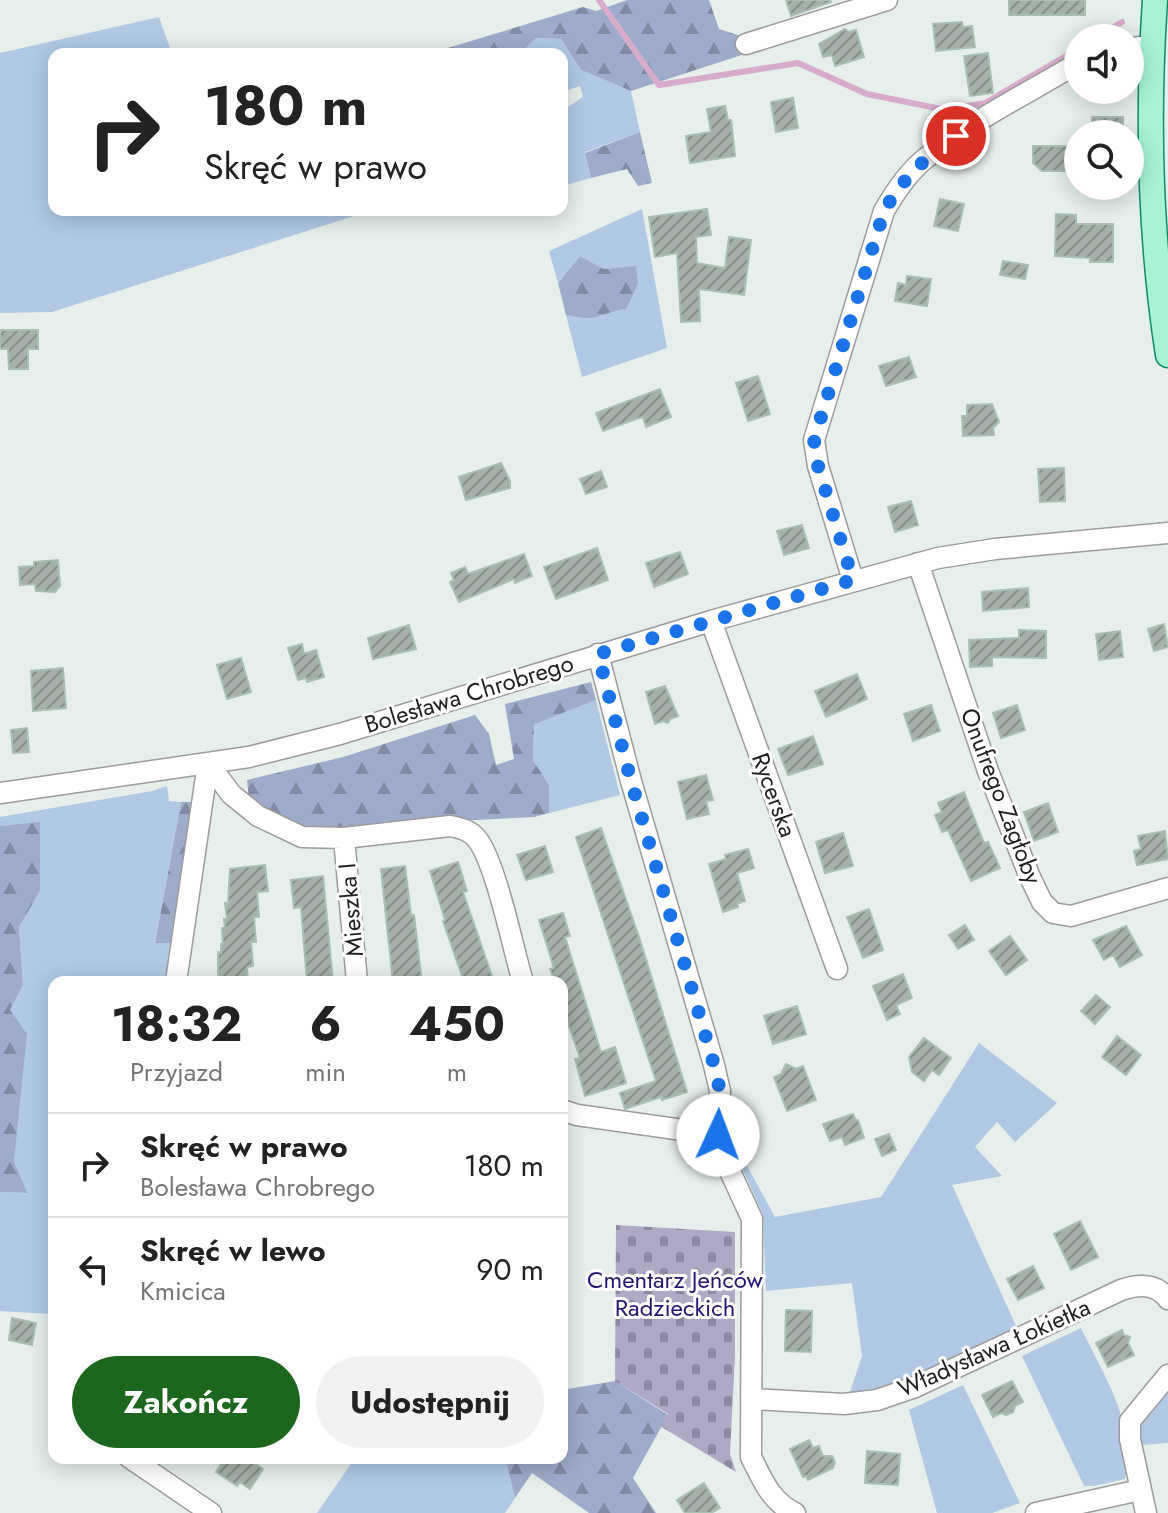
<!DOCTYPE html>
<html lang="pl">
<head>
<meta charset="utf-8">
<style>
  :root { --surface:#fff; --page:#f2f2f2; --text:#222; --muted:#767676; --line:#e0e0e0; --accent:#1c661e }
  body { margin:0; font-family:Jost,sans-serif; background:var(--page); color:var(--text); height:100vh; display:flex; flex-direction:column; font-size:30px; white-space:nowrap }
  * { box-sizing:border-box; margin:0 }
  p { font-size:26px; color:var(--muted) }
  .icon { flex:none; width:44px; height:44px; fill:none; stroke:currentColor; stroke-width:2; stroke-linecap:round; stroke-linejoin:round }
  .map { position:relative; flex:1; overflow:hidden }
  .sheet { position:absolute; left:48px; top:976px; width:520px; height:488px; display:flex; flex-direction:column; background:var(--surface); border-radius:16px; box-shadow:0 4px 20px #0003 }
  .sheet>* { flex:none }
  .banner { position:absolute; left:48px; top:48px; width:520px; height:168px; border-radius:16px; box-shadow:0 4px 20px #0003; background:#fff; color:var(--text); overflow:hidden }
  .fabs { position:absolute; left:1064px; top:24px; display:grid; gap:16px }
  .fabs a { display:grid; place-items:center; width:80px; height:80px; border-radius:50%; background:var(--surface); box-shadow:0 4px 20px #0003; font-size:40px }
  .pin { position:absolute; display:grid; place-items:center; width:68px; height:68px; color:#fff; margin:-34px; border:4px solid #fff; border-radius:50%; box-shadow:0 2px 8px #0007 }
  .me { position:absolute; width:88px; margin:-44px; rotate:2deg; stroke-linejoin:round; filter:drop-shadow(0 0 6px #0008) }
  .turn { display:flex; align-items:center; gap:28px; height:168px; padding:0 24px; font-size:36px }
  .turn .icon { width:104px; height:104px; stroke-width:2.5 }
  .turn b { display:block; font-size:56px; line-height:68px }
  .eta { display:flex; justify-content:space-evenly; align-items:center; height:136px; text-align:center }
  .eta b { font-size:48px; font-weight:700; line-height:56px }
  .primary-button { display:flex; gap:16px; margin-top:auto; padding:16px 24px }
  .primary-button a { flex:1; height:92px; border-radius:48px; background:var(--accent); color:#fff; font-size:32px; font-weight:700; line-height:92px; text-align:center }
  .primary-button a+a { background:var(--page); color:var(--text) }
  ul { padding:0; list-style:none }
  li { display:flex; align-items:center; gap:24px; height:104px; padding:0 24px; border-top:2px solid var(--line) }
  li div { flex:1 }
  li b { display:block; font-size:30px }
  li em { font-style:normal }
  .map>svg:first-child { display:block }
  .grass { fill:#b1c9e4 }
  .forest { fill:url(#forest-firs) }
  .cemetery { fill:url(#cemetery-stones) }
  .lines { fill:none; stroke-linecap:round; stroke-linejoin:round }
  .stream { stroke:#d8abcd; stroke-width:6 }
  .building { fill:url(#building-hatch); stroke:#aabfb4; stroke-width:2 }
  .minor-casing { stroke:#9c9c9c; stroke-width:23 }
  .major-casing { stroke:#0f8b65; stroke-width:27 }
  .minor { stroke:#fff; stroke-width:20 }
  .major { stroke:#a7f3d4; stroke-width:24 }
  .route { stroke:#1a73e8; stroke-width:14; stroke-dasharray:0 25.2 }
  .labels { text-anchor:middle; stroke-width:6; stroke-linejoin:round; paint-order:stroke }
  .street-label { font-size:24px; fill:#1f1f1f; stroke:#fff }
  .park-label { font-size:24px; fill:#211773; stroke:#fff }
</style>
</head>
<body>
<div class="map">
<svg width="1168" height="1513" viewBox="0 0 1168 1513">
  <defs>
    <pattern id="forest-firs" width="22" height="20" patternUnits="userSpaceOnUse" patternTransform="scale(2)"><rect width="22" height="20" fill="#9fabca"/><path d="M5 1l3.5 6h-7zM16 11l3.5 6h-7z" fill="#818ba3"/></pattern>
    <pattern id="cemetery-stones" width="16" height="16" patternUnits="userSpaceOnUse" patternTransform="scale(2)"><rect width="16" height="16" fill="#aeaac5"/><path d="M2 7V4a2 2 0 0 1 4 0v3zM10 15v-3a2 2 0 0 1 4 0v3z" fill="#8d8a9f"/></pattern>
    <pattern id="building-hatch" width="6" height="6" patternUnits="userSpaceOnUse" patternTransform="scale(2)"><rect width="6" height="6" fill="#a5b1aa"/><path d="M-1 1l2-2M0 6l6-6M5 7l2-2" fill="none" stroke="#868f8a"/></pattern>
  </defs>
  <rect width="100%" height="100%" fill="#e6efec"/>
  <path class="grass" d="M 159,17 L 172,54 L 54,54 L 54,210 L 373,210 L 52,312 L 0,313 L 0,53 Z
    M 536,38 L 561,39 L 581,70 L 631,91 L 640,132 L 585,152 L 591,178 L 562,186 L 562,111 L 583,97 L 580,86 L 562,92 L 562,54 L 520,54 Z
    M 642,209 L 667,348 L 582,377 L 566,315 C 598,323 596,314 626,309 L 636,267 L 604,269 L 580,256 L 558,283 L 549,251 Z
    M 596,700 L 620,795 L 549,813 L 549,785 L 533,760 L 534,723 Z
    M 167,786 L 169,801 L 181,802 L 155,942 L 173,943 L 167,982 L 54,982 L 54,1279 L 50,1314 L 0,1311 L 0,1192 L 26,1193 L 14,1161 L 16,1128 L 10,1010 L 23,985 L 19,927 L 40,891 L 40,823 L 0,826 L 0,817 L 152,791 Z
    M 979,1043 L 1057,1103 L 1015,1142 L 997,1122 L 975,1147 L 1002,1176 L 952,1185 L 1017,1328 L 883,1390 L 850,1392 L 862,1356 L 852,1283 L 766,1291 L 763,1215 L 739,1161 L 734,1142 L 775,1217 L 881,1197 Z
    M 1081,1328 C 1102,1372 1139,1428 1125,1479 L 1094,1486 L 1084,1486 L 1022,1356 Z
    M 963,1385 L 1020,1503 L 992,1513 L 937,1513 L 909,1410 Z
    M 1168,1388 L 1168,1443 L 1141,1445 L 1138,1430 Z
    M 355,1458 L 495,1458 L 507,1465 L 515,1498 L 505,1513 L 317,1513 Z"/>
  <path class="forest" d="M 627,0 L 709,0 L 719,29 L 744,37 L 751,52 L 631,91 L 581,70 L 561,39 L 536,38 L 520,54 L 428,54 L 583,7 L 596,11 Z
    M 640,132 L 652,183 L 638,186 L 627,169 L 591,178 L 585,153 Z
    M 580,256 L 604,269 L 636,266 L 638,284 L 626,309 C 596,314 599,323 566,315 L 558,283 Z
    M 591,682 L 596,700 L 534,724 L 533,760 L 549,785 L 549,813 L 534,817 L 359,826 L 315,831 L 281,818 L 249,799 L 247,780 L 343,757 L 475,715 L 489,734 L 496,765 L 514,759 L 505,704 Z
    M 181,802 L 197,802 L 173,943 L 155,943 Z
    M 40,822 L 40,891 L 19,927 L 23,985 L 10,1010 L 27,1034 L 14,1161 L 27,1193 L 0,1192 L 0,826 Z
    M 615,1381 L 668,1415 L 633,1478 L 656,1513 L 589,1513 L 532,1473 L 515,1498 L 507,1465 L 495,1458 L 562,1458 L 562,1390 Z"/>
  <path class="cemetery" d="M 616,1225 L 735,1232 L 735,1356 L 730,1454 L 736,1472 L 660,1426 L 668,1414 L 615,1381 Z"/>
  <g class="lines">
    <path class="stream" d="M 599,0 L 659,85 L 798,63 L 867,94 L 946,110 L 985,103 L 1078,49
      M 1096,38 L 1122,22"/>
  </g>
  <path class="building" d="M 786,0 L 830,0 L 831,2 L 791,16 Z
    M 1009,0 L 1085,0 L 1085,15 L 1009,15 Z
    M 962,22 L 963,27 L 972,26 L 975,47 L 936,51 L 933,24 Z
    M 845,29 L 849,32 L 856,30 L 864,57 L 835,66 L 832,55 L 823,57 L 819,44 Z
    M 988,53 L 993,93 L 970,96 L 964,56 Z
    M 793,98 L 798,128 L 776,132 L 771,102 Z
    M 725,106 L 728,120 L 731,120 L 735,156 L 690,163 L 686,136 L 711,132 L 707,109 Z
    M 1092,117 L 1123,117 L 1123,134 L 1092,132 Z
    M 1033,146 L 1069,146 L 1069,171 L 1042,171 L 1033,163 Z
    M 940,199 L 964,204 L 958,231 L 934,226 Z
    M 707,209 L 711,235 L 696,237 L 697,263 L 725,268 L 729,237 L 751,240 L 744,295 L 699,289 L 700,321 L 681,322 L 677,253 L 655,257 L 649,217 Z
    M 1056,214 L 1076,215 L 1076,224 L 1113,224 L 1113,262 L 1090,262 L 1090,258 L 1055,256 Z
    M 1003,261 L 1028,265 L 1025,279 L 1000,275 Z
    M 907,276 L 931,279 L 927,306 L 895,301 L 898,283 L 906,285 Z
    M 0,330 L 38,330 L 38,349 L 28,349 L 28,369 L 9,369 L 8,349 L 0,349 Z
    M 909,357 L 916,377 L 886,386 L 879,366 Z
    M 758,376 L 770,414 L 748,421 L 736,383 Z
    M 660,389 L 671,417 L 646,427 L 643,417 L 636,419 L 603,431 L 596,413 Z
    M 992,404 L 999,422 L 993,428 L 994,435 L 963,436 L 962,416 L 967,416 L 967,405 Z
    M 501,463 L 510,481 L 510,488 L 466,500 L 459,477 Z
    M 1064,468 L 1065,501 L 1040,502 L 1038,469 Z
    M 601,471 L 607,487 L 586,494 L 580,479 Z
    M 911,501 L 918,525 L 895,532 L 888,507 Z
    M 802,525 L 809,548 L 784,555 L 777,531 Z
    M 597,548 L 608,580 L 556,599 L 544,567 Z
    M 680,552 L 688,574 L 654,587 L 646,563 Z
    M 524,554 L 532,576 L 515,583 L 514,579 L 459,602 L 450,582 L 454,580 L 451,573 L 465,567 L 468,574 Z
    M 58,560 L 60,586 L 55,592 L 36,591 L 35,584 L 20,585 L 19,567 L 34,566 L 34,562 Z
    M 1028,588 L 1029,607 L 983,611 L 982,592 Z
    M 1164,624 L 1168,647 L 1154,651 L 1148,629 Z
    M 409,625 L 416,649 L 373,659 L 368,638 Z
    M 1019,630 L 1046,631 L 1046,658 L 992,657 L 992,666 L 970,667 L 969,640 L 1019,638 Z
    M 1120,631 L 1123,657 L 1099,660 L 1096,634 Z
    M 302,644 L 304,654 L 316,650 L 324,677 L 307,682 L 306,678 L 298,680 L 288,648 Z
    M 241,658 L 251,692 L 227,699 L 217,665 Z
    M 63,668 L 66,708 L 33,711 L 31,671 Z
    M 857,674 L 867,699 L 826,717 L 815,691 Z
    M 665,686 L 678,716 L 670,719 L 668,723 L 663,721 L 655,724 L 646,692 Z
    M 931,705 L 940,731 L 913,741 L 904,714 Z
    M 1017,705 L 1025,730 L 1001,738 L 993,713 Z
    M 27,728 L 29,752 L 13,753 L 11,730 Z
    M 813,736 L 823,764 L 788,775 L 778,749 Z
    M 706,775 L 713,800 L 706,801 L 709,814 L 687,819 L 678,782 Z
    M 964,792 L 984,843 L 988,842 L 1000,868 L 971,881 L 948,830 L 942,832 L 935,815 L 942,812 L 938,803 Z
    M 1048,803 L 1058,832 L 1034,841 L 1024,812 Z
    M 601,828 L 639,937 L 687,1092 L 662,1100 L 661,1097 L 625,1109 L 620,1093 L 656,1081 L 576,837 Z
    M 1165,831 L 1168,859 L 1137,865 L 1134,851 L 1141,849 L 1138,836 Z
    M 843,833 L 853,866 L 825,873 L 816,842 Z
    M 545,846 L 553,872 L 526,880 L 517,855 Z
    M 748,849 L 754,868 L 737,873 L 745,901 L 737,904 L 738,907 L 723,912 L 709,864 L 726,859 L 725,855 Z
    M 458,862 L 467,891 L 463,892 L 494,982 L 464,982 L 443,921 L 445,920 L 430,871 Z
    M 265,865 L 268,891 L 257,892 L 259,917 L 254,917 L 256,942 L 251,942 L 253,966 L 247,967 L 248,982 L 218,982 L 218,952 L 221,953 L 221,944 L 223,944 L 222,928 L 225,928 L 224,919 L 227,919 L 225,903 L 228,903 L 230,869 Z
    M 405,866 L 411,915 L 414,915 L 422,982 L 393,982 L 381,869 Z
    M 323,876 L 333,982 L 307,982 L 301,907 L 294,908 L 291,880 Z
    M 869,909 L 883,950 L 863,958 L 847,917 Z
    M 563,913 L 570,936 L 565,937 L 601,1052 L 615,1047 L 626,1083 L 585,1096 L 575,1059 L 580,1058 L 562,1006 L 562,982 L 555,982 L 550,969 L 554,968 L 539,920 Z
    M 965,925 L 974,940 L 958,949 L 949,935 Z
    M 1126,926 L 1142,955 L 1120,967 L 1113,955 L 1104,960 L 1093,940 Z
    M 1010,936 L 1027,960 L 1006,975 L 989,951 Z
    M 903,974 L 912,998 L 896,1005 L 900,1014 L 887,1020 L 873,986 Z
    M 1096,995 L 1110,1007 L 1095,1024 L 1081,1011 Z
    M 797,1006 L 806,1034 L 773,1044 L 764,1016 Z
    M 1117,1036 L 1141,1055 L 1126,1075 L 1102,1057 Z
    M 924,1038 L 951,1058 L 939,1075 L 932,1070 L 924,1081 L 912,1072 L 909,1057 Z
    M 786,1064 L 796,1069 L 803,1066 L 816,1100 L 787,1111 L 774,1077 L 781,1074 Z
    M 853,1114 L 856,1121 L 858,1120 L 864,1138 L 845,1145 L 842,1137 L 830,1141 L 823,1124 Z
    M 889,1134 L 896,1150 L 882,1156 L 875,1139 Z
    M 1080,1221 L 1098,1257 L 1071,1270 L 1054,1234 Z
    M 1033,1266 L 1044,1288 L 1018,1300 L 1007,1279 Z
    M 786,1310 L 812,1311 L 811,1352 L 785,1351 Z
    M 12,1318 L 36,1323 L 32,1345 L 9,1340 Z
    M 1122,1330 L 1124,1335 L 1130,1337 L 1128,1343 L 1134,1355 L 1108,1367 L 1096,1343 Z
    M 1012,1381 L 1023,1402 L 1015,1406 L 1013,1412 L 1006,1415 L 1001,1413 L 993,1417 L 982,1395 Z
    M 809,1440 L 813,1448 L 819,1446 L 823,1456 L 832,1456 L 835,1462 L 833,1468 L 808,1480 L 806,1476 L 803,1477 L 790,1449 Z
    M 867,1451 L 900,1454 L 898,1485 L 865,1483 Z
    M 225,1458 L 247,1458 L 263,1469 L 250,1489 L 240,1482 L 237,1486 L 216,1472 Z
    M 704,1483 L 720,1508 L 711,1513 L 685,1513 L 677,1500 Z"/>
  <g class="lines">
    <g class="minor-casing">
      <path id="minor" d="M 746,44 L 887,0
        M 1130,48 L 1152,46
        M 918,563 L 988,771 L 1029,875 L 1042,902 L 1053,913 L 1071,916 L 1168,888
        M 853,580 L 818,466 L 814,440 L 884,211 C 895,192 908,172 926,158 C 971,121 1028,93 1078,63
        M 711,621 L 837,969
        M 598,654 L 631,781 L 714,1065 L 720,1091 L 718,1135 L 723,1156 L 752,1219 L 751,1457 C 762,1479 771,1502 795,1513
        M 208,763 L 231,794 L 258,816 L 302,837 L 344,838 L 450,826 C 460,828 470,830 477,839 C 496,863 513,949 523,982
        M 0,793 L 249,757 L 340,734 L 711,621 L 938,558 L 995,549 L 1168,533
        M 344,838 L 357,982
        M 176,982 L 208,763
        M 562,1110 L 577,1115 L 718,1135
        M 752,1399 L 844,1404 L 877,1400 L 915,1387 L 1121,1290 C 1139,1284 1156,1283 1168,1299
        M 130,1458 L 211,1513
        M 1036,1513 L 1140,1490
        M 1146,1513 L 1130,1439 L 1130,1421 L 1168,1375"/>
    </g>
    <g class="major-casing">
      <path id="major" d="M 1155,0 C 1147,118 1150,238 1168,355"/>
    </g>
    <use href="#minor" class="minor"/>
    <use href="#major" class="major"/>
  </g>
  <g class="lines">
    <path class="route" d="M 718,1135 L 720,1091 L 714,1065 L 631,781 L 598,654 L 853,580 L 818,466 L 814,440 L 884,211 C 904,177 924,159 956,136"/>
  </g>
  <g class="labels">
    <g class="street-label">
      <text transform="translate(469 694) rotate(-17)" y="8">Bolesława Chrobrego</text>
      <text transform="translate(774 795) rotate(70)" y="8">Rycerska</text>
      <text transform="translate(1001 796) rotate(69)" y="8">Onufrego Zagłoby</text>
      <text transform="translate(351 910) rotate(-95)" y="8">Mieszka I</text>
      <text transform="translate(994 1348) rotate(-24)" y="8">Władysława Łokietka</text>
    </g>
    <g class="park-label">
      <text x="675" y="1288">Cmentarz Jeńców<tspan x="675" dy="28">Radzieckich</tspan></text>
    </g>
  </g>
</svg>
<div class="fabs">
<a><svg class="icon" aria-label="sound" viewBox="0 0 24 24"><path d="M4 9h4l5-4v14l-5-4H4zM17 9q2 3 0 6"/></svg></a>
<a><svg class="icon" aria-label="search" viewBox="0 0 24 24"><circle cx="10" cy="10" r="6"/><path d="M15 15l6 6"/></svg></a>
</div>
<div class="pin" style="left:956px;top:136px;background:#d93025"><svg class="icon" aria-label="arrive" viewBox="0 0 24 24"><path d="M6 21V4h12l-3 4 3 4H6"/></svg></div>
<svg class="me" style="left:718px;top:1135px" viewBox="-20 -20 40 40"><circle r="19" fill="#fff"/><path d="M0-13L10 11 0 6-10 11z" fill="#1a73e8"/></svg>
<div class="banner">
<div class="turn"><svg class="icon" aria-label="right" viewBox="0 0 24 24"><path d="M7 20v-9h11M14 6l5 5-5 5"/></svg><div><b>180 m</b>Skręć w prawo</div></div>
</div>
<section class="sheet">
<div class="eta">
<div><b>18:32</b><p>Przyjazd</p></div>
<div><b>6</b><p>min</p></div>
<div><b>450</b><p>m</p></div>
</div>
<ul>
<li><svg class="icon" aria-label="right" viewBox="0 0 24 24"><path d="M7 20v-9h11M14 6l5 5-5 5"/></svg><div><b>Skręć w prawo</b><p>Bolesława Chrobrego</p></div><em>180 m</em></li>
<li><svg class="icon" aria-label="left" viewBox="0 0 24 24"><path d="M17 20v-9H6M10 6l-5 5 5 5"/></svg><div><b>Skręć w lewo</b><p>Kmicica</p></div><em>90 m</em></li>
</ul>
<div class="primary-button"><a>Zakończ</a><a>Udostępnij</a></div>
</section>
</div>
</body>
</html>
